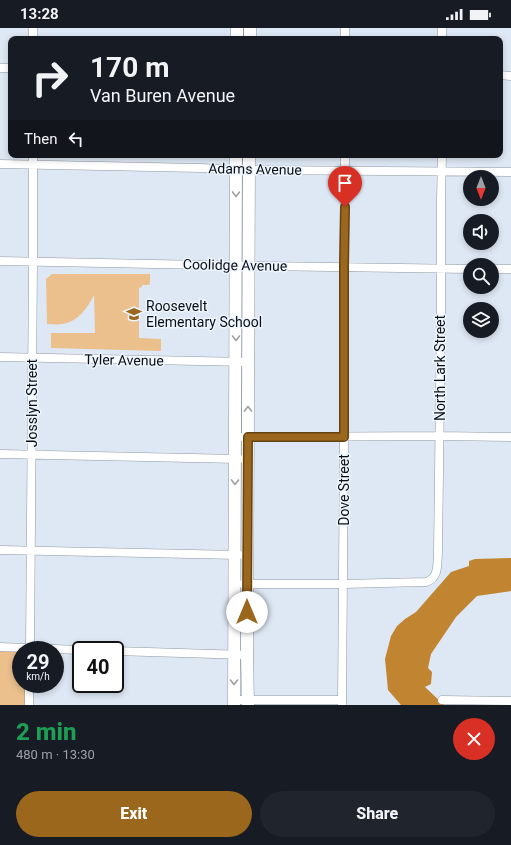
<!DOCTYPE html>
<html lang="en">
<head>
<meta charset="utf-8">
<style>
  :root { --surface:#171b24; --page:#20242c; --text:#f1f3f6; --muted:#9ea1a6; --accent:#9b671d }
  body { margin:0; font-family:Roboto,sans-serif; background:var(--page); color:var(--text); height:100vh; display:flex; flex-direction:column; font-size:15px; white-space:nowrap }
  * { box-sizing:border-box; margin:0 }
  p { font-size:13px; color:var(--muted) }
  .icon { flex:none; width:22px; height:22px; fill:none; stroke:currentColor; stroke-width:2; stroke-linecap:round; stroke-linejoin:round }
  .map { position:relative; height:677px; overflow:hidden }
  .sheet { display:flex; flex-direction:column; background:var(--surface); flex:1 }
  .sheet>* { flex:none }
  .top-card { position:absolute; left:8px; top:8px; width:495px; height:122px; border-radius:8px; box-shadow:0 2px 6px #0003; background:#171b24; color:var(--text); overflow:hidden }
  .needle { width:26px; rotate:180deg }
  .controls { position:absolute; left:463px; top:142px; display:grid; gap:8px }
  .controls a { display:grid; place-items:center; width:36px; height:36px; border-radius:50%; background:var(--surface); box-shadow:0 2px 6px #0003; font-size:20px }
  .speed { position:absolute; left:12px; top:613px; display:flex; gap:8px; font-size:20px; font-weight:700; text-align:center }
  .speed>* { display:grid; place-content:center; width:52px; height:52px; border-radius:50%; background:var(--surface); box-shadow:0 2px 6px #0003; line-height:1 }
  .speed small { font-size:10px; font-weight:400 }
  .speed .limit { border:2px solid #111; border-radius:6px; background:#fff; color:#111 }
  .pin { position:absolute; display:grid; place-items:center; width:34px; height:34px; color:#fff; margin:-41px -17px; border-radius:50% 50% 50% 0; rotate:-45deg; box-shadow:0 0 4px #0007 }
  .pin .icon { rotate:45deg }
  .me { position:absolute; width:44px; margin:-22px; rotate:0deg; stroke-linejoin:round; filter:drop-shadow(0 0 3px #0008) }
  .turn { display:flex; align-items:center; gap:14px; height:84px; padding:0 16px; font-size:18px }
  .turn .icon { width:52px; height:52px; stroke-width:2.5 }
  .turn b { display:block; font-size:28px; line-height:34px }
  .then { display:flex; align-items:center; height:38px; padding:0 16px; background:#0003; gap:8px; font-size:15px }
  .round { display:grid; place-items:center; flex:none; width:42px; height:42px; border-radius:21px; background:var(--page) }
  .summary { display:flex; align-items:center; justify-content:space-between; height:68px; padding:0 16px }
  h1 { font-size:24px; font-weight:800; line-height:30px; color:#1e9e55 }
  .button { display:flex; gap:8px; margin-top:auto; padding:8px 16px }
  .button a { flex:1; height:46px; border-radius:24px; background:var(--accent); color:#fff; font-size:16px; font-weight:800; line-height:46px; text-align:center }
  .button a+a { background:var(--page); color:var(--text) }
  .status { display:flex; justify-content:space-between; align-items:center; height:28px; padding:0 20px; background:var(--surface); direction:ltr }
  .status svg { height:11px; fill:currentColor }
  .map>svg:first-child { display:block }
  .green { fill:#ebc08c }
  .water { fill:#c18430 }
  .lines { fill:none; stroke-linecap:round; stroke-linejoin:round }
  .street-casing { stroke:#8f99a3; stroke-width:9 }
  .secondary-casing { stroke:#8f99a3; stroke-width:13 }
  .street { stroke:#fff; stroke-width:8 }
  .secondary { stroke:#fff; stroke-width:12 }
  .oneway { stroke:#9d9fa0 }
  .route-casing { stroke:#654313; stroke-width:10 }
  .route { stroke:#9b671d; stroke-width:7 }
  .labels { text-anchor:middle; stroke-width:3; stroke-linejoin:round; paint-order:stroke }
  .street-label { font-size:14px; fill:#0b0e12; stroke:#edf5ff }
  .poi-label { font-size:14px; fill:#0b0e12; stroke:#edf5ff; text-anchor:start }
</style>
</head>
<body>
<div class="status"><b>13:28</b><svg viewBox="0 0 49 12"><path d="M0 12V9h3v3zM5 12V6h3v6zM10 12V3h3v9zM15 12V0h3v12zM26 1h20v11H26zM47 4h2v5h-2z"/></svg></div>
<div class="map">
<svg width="511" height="677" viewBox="0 0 511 677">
  <rect width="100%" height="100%" fill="#dee8f4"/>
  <path class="green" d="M 52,246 L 150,246 L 150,255 L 149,257 L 142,257 L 142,259 L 139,260 L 139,310 L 161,311 L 161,323 L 51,320 L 51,305 L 95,305 L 94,267 C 87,281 78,293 63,296 C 58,297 52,296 47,296 L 46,251 Z
    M 0,619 L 21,622 L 21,656 L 29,656 L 29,677 L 0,677 Z"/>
  <path class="water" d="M 511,530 L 511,563 L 477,568 L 456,589 L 431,626 L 428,640 L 432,644 L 431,656 L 425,659 L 444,677 L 401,677 L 388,662 L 385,631 L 391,608 L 397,598 L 405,591 L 416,584 L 451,544 L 469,538 L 469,533 L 475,531 Z"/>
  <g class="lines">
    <g class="street-casing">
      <path id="street" d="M 33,11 L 33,0
        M 345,11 L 345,0
        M 442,11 L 442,0
        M 0,40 L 11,40
        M 500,47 L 511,48
        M 0,136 L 201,140 L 237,142 L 511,144
        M 0,233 L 261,238 L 470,241
        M 492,241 L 511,241
        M 0,329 L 248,334
        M 243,409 L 440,408 L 511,409
        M 0,426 L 239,431
        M 0,522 L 239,527
        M 243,556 L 343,556 L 426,554 C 439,550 437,537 438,525 L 441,283 L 441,171 L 442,127
        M 0,619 L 81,622
        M 30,622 L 33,233 L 33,127
        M 115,623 L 247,627
        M 234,672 L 342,672
        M 442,672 L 511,673
        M 29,677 L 29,656
        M 342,677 L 344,416 L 344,239 L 345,127"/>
    </g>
    <g class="secondary-casing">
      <path id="secondary" d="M 237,0 L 237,11
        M 250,11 L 250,0
        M 234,677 L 236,127
        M 248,677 L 247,627 L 249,127"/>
    </g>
    <use href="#street" class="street"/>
    <use href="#secondary" class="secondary"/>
  </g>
  <defs><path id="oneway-chevron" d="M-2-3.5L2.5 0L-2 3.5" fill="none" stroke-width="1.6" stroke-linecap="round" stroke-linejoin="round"/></defs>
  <g class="oneway">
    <use href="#oneway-chevron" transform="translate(236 166) rotate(91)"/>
    <use href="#oneway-chevron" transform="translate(236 310) rotate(90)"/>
    <use href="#oneway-chevron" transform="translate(248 381) rotate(-90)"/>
    <use href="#oneway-chevron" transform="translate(235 454) rotate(91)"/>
    <use href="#oneway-chevron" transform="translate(234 654) rotate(90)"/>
  </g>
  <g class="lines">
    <g class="route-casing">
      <path id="route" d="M 247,584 L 248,409 L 344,409 L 344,239 L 345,179"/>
    </g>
    <use href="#route" class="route"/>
  </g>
  <defs>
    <g id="school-bare" transform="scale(1.2)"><path d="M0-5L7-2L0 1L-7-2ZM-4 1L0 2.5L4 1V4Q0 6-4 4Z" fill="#9b671d" stroke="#edf5ff" stroke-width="2.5" paint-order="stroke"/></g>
  </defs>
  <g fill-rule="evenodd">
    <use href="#school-bare" x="134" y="286"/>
  </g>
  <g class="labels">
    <g class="street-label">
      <text transform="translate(255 141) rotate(1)" y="5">Adams Avenue</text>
      <text transform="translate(235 237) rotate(1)" y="5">Coolidge Avenue</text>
      <text transform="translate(124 332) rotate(1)" y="5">Tyler Avenue</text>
      <text transform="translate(440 340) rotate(-90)" y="5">North Lark Street</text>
      <text transform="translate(32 375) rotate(-90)" y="5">Josslyn Street</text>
      <text transform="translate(344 462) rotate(-90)" y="5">Dove Street</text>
    </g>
    <g class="poi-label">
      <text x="146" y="283">Roosevelt<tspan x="146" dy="16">Elementary School</tspan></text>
    </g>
  </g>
</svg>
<div class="controls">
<a><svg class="needle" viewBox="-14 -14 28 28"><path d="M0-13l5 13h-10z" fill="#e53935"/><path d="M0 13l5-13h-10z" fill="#9ea1a6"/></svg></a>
<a><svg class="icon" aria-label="sound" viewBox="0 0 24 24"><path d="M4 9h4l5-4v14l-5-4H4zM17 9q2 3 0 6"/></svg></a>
<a><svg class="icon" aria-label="search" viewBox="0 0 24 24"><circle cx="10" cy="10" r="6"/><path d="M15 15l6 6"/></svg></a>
<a><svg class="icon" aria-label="layers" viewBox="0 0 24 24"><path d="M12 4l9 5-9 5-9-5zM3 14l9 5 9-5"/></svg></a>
</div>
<div class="speed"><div>29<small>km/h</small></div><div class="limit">40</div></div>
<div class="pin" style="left:345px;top:179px;background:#d93025"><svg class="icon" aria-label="arrive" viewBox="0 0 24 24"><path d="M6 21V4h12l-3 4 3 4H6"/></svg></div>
<svg class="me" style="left:247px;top:584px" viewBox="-20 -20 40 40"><circle r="19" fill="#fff"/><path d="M0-13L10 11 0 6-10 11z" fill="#9b671d"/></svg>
<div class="top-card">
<div class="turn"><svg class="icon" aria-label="right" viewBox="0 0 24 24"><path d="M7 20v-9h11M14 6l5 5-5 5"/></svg><div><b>170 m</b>Van Buren Avenue</div></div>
<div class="then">Then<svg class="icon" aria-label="left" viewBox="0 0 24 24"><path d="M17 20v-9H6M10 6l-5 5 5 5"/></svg></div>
</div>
</div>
<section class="sheet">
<div class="summary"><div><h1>2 min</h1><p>480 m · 13:30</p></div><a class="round" style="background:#d93025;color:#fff"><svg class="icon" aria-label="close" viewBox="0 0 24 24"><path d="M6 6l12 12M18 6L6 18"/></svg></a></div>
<div class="button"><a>Exit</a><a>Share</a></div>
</section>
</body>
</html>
